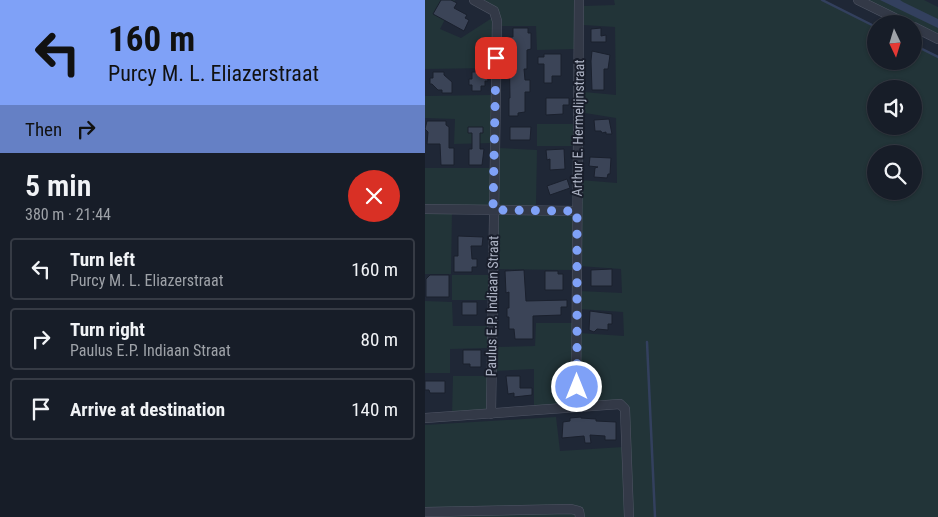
<!DOCTYPE html>
<html lang="en">
<head>
<meta charset="utf-8">
<style>
  :root { --surface:#171d28; --page:#202630; --text:#f1f3f6; --muted:#9ea2a8; --line:#363b45 }
  body { margin:0; font-family:"Roboto Condensed",sans-serif; background:var(--page); color:var(--text); height:100vh; display:flex; flex-direction:column; font-size:19px; white-space:nowrap }
  * { box-sizing:border-box; margin:0 }
  p { font-size:16px; color:var(--muted) }
  .icon { flex:none; width:28px; height:28px; fill:none; stroke:currentColor; stroke-width:2; stroke-linecap:round; stroke-linejoin:round }
  .map { position:relative; flex:1; overflow:hidden }
  .side { display:flex; flex-direction:column; background:var(--surface); width:425px }
  .side>* { flex:none }
  .banner { background:#7fa1f7; color:#111; overflow:hidden }
  .needle { width:32px; rotate:176deg }
  .controls { position:absolute; left:442px; top:15px; display:grid; gap:10px }
  .controls a { display:grid; place-items:center; width:55px; height:55px; border-radius:50%; background:var(--surface); box-shadow:0 1px 4px #0004,0 0 0 1px var(--line); font-size:25px }
  .pin { position:absolute; display:grid; place-items:center; width:42px; height:42px; color:#fff; margin:-21px; border-radius:10px; box-shadow:0 2px 8px #0006 }
  .me { position:absolute; width:55px; margin:-28px; rotate:0deg; stroke-linejoin:round; filter:drop-shadow(0 0 4px #0008) }
  .turn { display:flex; align-items:center; gap:18px; height:105px; padding:0 25px; font-size:22px }
  .turn .icon { width:65px; height:65px; stroke-width:2.5 }
  .turn b { display:block; font-size:35px; line-height:42px }
  .then { display:flex; align-items:center; height:48px; padding:0 25px; background:#0003; gap:10px; font-size:19px }
  .round { display:grid; place-items:center; flex:none; width:52px; height:52px; border-radius:26px; background:var(--page) }
  .headline { display:flex; align-items:center; justify-content:space-between; height:85px; padding:0 25px }
  h1 { font-size:30px; font-weight:600; line-height:38px }
  ul { padding:0; list-style:none }
  li { display:flex; align-items:center; gap:15px; height:62px; margin:0 10px 8px; padding:0 15px; border:2px solid var(--line); border-radius:5px }
  li div { flex:1 }
  li b { display:block; font-size:19px }
  li em { font-style:normal }
  main { display:flex; flex:1; min-height:0 }
  .map>svg:first-child { display:block }
  .green { fill:#223438; fill-rule:evenodd }
  .water { fill:#33405e }
  .lines { fill:none; stroke-linecap:round; stroke-linejoin:round }
  .stream { stroke:#33405e; stroke-width:2.5 }
  .building { fill:#3b4457; stroke:#1a202d }
  .minor-casing { stroke:#505665; stroke-width:10 }
  .minor { stroke:#333947; stroke-width:9 }
  .route { stroke:#7fa1f7; stroke-width:9; stroke-dasharray:0 16.2 }
  .labels { text-anchor:middle; stroke-width:4; stroke-linejoin:round; paint-order:stroke }
  .street-label { font-size:14px; fill:#adb3c4; stroke:#191e2b }
</style>
</head>
<body>
<main>
<section class="side">
<div class="banner">
<div class="turn"><svg class="icon" aria-label="left" viewBox="0 0 24 24"><path d="M17 20v-9H6M10 6l-5 5 5 5"/></svg><div><b>160 m</b>Purcy M. L. Eliazerstraat</div></div>
<div class="then">Then<svg class="icon" aria-label="right" viewBox="0 0 24 24"><path d="M7 20v-9h11M14 6l5 5-5 5"/></svg></div>
</div>
<div class="headline"><div><h1>5 min</h1><p>380 m · 21:44</p></div><a class="round" style="background:#d93025;color:#fff"><svg class="icon" aria-label="close" viewBox="0 0 24 24"><path d="M6 6l12 12M18 6L6 18"/></svg></a></div>
<ul>
<li><svg class="icon" aria-label="left" viewBox="0 0 24 24"><path d="M17 20v-9H6M10 6l-5 5 5 5"/></svg><div><b>Turn left</b><p>Purcy M. L. Eliazerstraat</p></div><em>160 m</em></li>
<li><svg class="icon" aria-label="right" viewBox="0 0 24 24"><path d="M7 20v-9h11M14 6l5 5-5 5"/></svg><div><b>Turn right</b><p>Paulus E.P. Indiaan Straat</p></div><em>80 m</em></li>
<li><svg class="icon" aria-label="arrive" viewBox="0 0 24 24"><path d="M6 21V4h12l-3 4 3 4H6"/></svg><div><b>Arrive at destination</b></div><em>140 m</em></li>
</ul>
</section>
<div class="map">
<svg width="513" height="517" viewBox="0 0 513 517">
  <rect width="100%" height="100%" fill="#1f2736"/>
  <path class="green" d="M 0,0 L 30,0 L 15,29 L 36,38 L 67,18 L 69,23 L 66,68 L 0,69 Z
    M 55,0 L 152,0 L 151,49 L 112,50 L 111,26 L 75,26 C 75,9 70,8 55,0 Z
    M 189,0 L 397,0 L 451,27 L 451,61 L 489,61 L 489,45 L 513,57 L 513,517 L 208,517 L 203,405 L 156,403 L 153,402 L 154,333 L 199,336 L 198,312 L 154,309 L 154,291 L 197,293 L 196,269 L 154,266 L 155,180 L 192,183 L 191,118 L 160,113 L 159,92 L 191,95 L 190,27 L 158,25 L 158,6 L 190,5 ZM 451,89 L 489,89 L 489,126 L 451,126 ZM 451,154 L 489,154 L 489,191 L 451,191 Z
    M 437,0 L 499,0 L 513,7 L 513,38 Z
    M 67,95 L 66,143 L 29,144 L 30,119 L 0,118 L 0,96 Z
    M 112,124 L 149,124 L 149,146 L 112,146 Z
    M 73,148 L 112,150 L 111,204 L 109,207 L 75,206 L 73,202 Z
    M 0,168 L 66,168 L 66,203 L 63,206 L 0,206 Z
    M 0,211 L 27,211 L 26,274 L 0,274 Z
    M 74,214 L 143,214 L 148,216 L 150,220 L 148,270 L 71,269 L 71,221 Z
    M 27,275 L 64,275 L 64,300 L 27,300 Z
    M 0,301 L 27,302 L 28,326 L 64,326 L 64,348 L 25,349 L 25,373 L 0,373 Z
    M 111,323 L 149,323 L 148,399 C 141,410 121,407 109,408 L 109,369 L 70,371 L 70,347 L 110,346 Z
    M 28,376 L 63,376 L 63,408 L 60,411 L 27,415 Z
    M 131,417 L 135,451 L 198,447 L 200,517 L 159,517 L 157,510 L 0,509 L 0,425 Z
    M 151,513 L 151,517 L 0,517 L 0,514 Z"/>
  <path class="water" d="M 455,0 L 475,0 L 478,2 L 513,19 L 513,28 Z"/>
  <g class="lines">
    <path class="stream" d="M 397,0 L 451,27
      M 489,45 L 513,57
      M 222,342 L 230,517"/>
  </g>
  <path class="building" d="M 16,0 L 26,0 L 32,3 L 29,8 L 42,15 L 40,18 L 44,20 L 39,31 L 8,14 Z
    M 88,28 L 103,28 L 103,33 L 106,33 L 106,49 L 102,50 L 102,69 L 99,69 L 100,80 L 105,80 L 105,92 L 100,92 L 100,112 L 93,113 L 93,116 L 84,116 L 84,98 L 85,98 L 84,37 L 88,37 Z
    M 176,28 L 176,36 L 181,35 L 181,42 L 166,42 L 166,29 Z
    M 167,51 L 185,55 L 183,69 L 179,69 L 179,90 L 167,90 L 166,61 Z
    M 119,54 L 136,54 L 136,76 L 127,76 L 127,83 L 119,83 L 119,64 L 113,64 L 113,57 L 119,57 Z
    M 8,72 L 19,72 L 19,75 L 27,82 L 27,93 L 17,93 L 17,90 L 13,90 L 7,84 L 5,84 L 5,78 L 8,78 Z
    M 47,72 L 62,72 L 63,81 L 60,81 L 60,86 L 56,86 L 56,91 L 47,91 L 47,85 L 44,85 L 44,79 L 47,79 Z
    M 121,98 L 144,98 L 144,105 L 138,105 L 138,114 L 121,115 Z
    M 184,119 L 187,134 L 181,134 L 181,132 L 177,133 L 176,131 L 170,131 L 169,120 Z
    M 2,121 L 21,121 L 21,125 L 24,127 L 24,148 L 29,148 L 29,165 L 16,165 L 15,144 L 2,144 L 3,132 L 0,129 Z
    M 43,127 L 58,127 L 58,133 L 55,133 L 55,149 L 59,149 L 57,165 L 44,165 L 44,149 L 47,149 L 47,133 L 43,133 Z
    M 85,127 L 106,127 L 105,140 L 85,140 Z
    M 139,149 L 140,169 L 125,170 L 125,159 L 122,160 L 121,150 Z
    M 165,157 L 186,158 L 185,174 L 183,174 L 182,178 L 169,177 L 170,168 L 173,167 L 164,166 Z
    M 142,179 L 145,188 L 125,195 L 122,186 Z
    M 33,236 L 58,237 L 57,246 L 46,246 L 47,259 L 52,259 L 52,267 L 47,267 L 47,272 L 29,272 L 29,256 L 33,256 Z
    M 187,269 L 187,286 L 166,286 L 166,270 Z
    M 99,270 L 101,301 L 142,300 L 142,307 L 136,307 L 136,315 L 108,316 L 108,339 L 90,339 L 89,329 L 84,329 L 84,317 L 82,317 L 82,308 L 84,308 L 84,292 L 81,293 L 80,271 Z
    M 120,271 L 133,271 L 133,274 L 138,274 L 138,290 L 120,290 Z
    M 5,275 L 24,275 L 24,297 L 1,297 L 1,279 Z
    M 37,302 L 52,302 L 52,315 L 37,315 Z
    M 165,311 L 187,314 L 187,324 L 183,324 L 183,330 L 172,329 L 169,332 L 164,330 Z
    M 38,350 L 56,350 L 56,367 L 45,367 L 45,364 L 38,364 Z
    M 81,376 L 95,376 L 95,388 L 107,388 L 107,395 L 89,397 L 89,393 L 83,394 Z
    M 0,381 L 20,381 L 20,393 L 5,393 L 4,390 L 0,390 Z
    M 156,417 L 156,418 L 171,419 L 171,421 L 191,422 L 191,440 L 180,440 L 180,436 L 165,435 L 166,443 L 160,443 L 159,436 L 137,438 L 138,422 L 145,421 L 145,418 Z"/>
  <g class="lines">
    <g class="minor-casing">
      <path id="minor" d="M 49,0 L 69,11 L 72,21 L 66,414
        M 433,0 L 482,24
        M 489,27 L 513,39
        M 0,209 L 152,211
        M 151,407 L 154,0
        M 0,418 L 195,404 L 200,409 L 204,517
        M 0,512 L 146,509 L 154,511 L 155,517"/>
    </g>
    <use href="#minor" class="minor"/>
  </g>
  <g class="lines">
    <path class="route" d="M 71,58 L 68,210 L 152,211 L 152,387"/>
  </g>
  <g class="labels">
    <g class="street-label">
      <text transform="translate(153 128) rotate(-89)" y="5">Arthur E. Hermelijnstraat</text>
      <text transform="translate(67 306) rotate(-89)" y="5">Paulus E.P. Indiaan Straat</text>
    </g>
  </g>
</svg>
<div class="controls">
<a><svg class="needle" viewBox="-14 -14 28 28"><path d="M0-13l5 13h-10z" fill="#e53935"/><path d="M0 13l5-13h-10z" fill="#9ea2a8"/></svg></a>
<a><svg class="icon" aria-label="sound" viewBox="0 0 24 24"><path d="M4 9h4l5-4v14l-5-4H4zM17 9q2 3 0 6"/></svg></a>
<a><svg class="icon" aria-label="search" viewBox="0 0 24 24"><circle cx="10" cy="10" r="6"/><path d="M15 15l6 6"/></svg></a>
</div>
<div class="pin" style="left:71px;top:58px;background:#d93025"><svg class="icon" aria-label="arrive" viewBox="0 0 24 24"><path d="M6 21V4h12l-3 4 3 4H6"/></svg></div>
<svg class="me" style="left:152px;top:387px" viewBox="-20 -20 40 40"><circle r="17" fill="#7fa1f7" stroke="#fff" stroke-width="3"/><path d="M0-11L8 9 0 5-8 9z" fill="#fff"/></svg>
</div>
</main>
</body>
</html>
